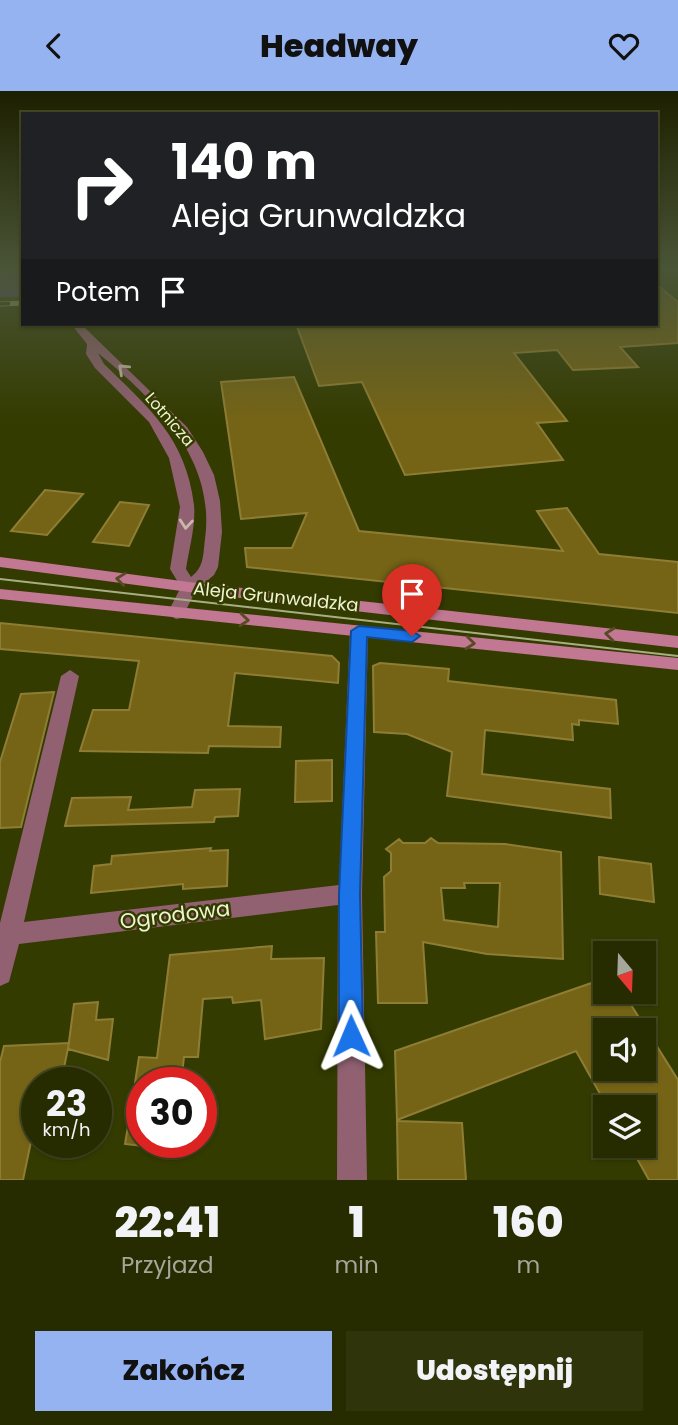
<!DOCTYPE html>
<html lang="pl">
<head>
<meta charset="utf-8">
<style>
  :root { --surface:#272c00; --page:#2f340a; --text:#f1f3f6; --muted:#a4a799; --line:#434822; --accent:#95b2f1 }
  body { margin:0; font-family:Poppins,sans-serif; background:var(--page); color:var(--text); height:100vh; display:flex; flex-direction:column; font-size:26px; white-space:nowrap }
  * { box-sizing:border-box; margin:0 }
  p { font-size:23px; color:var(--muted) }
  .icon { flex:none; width:38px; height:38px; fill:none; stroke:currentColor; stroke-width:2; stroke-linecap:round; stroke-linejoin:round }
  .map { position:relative; height:1089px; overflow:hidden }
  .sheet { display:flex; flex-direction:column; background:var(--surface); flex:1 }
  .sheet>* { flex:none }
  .banner { position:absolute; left:21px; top:21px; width:637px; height:214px; border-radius:0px; box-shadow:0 2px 5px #0004,0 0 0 2px var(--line); background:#202124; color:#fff; overflow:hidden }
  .needle { width:46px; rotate:161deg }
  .fabs { position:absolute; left:593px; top:850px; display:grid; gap:14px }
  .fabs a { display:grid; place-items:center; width:63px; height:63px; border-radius:0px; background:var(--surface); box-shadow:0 2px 5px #0004,0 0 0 2px var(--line); font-size:35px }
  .speed { position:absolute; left:21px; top:976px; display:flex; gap:14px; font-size:35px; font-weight:700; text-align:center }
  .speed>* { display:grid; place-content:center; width:91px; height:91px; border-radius:50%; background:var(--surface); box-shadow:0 2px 5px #0004,0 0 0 2px var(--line); line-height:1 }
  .speed small { font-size:18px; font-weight:400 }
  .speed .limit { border:10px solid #d22; background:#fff; color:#111 }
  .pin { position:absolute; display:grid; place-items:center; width:60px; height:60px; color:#fff; margin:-72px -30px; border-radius:50% 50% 50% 0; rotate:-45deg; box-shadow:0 0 7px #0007 }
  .pin .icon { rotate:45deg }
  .me { position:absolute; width:77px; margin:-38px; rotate:359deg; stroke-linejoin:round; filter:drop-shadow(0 0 5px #0008) }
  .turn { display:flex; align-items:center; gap:24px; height:147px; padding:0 35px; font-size:32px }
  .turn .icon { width:91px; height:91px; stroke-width:2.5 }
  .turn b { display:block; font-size:49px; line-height:60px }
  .then { display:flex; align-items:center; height:66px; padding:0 35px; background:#0003; gap:14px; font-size:26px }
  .eta { display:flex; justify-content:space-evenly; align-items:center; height:119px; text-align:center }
  .eta b { font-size:42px; font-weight:800; line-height:49px }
  .button { display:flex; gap:14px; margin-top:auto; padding:14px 35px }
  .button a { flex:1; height:80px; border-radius:0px; background:var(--accent); color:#111; font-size:28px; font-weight:800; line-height:80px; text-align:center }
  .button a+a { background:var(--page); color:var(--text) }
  header { display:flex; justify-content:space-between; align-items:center; height:91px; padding:0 35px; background:var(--accent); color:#111; font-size:32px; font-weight:800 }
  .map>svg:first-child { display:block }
  .green { fill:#56477a }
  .building { fill:#756416; stroke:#8e7d34; stroke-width:2; fill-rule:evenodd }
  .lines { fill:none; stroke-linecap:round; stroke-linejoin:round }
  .minor { fill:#916172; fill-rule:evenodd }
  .tertiary { fill:#916172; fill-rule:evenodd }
  .secondary { fill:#c27793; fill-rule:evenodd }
  .tram { stroke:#a7af82; stroke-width:2 }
  .rail-casing { stroke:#a7af82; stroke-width:5 }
  .rail { stroke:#343b00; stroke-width:3.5; stroke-dasharray:10; stroke-linecap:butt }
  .oneway { stroke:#c8b9aa }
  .oneway2 { stroke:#584a25 }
  .route { fill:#1a73e8; stroke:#114b97; stroke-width:2 }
  .labels { text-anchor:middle; stroke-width:5; stroke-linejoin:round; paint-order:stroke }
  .far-street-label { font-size:16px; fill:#ecf4d0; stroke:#343b00 }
  .street-label { font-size:18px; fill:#ecf4d0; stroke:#343b00 }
  .near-street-label { font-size:21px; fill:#ecf4d0; stroke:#343b00 }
</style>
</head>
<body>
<header><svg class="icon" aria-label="back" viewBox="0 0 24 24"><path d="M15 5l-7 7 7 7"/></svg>Headway<svg class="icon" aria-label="heart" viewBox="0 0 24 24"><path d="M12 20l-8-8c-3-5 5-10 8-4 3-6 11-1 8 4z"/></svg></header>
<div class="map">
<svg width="678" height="1089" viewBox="0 0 678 1089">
  <rect width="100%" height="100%" fill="#343b00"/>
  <path class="green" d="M 0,178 L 23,178 L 23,206 L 0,206 Z"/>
  <path class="building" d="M 656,193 L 678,211 L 678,252 L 620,256 L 638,276 L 573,279 L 557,259 L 514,262 L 567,330 L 537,332 L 563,369 L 405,384 L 362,291 L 319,295 L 296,233 L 656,233 Z
    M 294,286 L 359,440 L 563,460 L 537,420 L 567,417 L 599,463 L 678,471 L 678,522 L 247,476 L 245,457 L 292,457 L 307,422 L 241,428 L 221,291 Z
    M 45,399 L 83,403 L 47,444 L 11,440 Z
    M 120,411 L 149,414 L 129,455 L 93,451 Z
    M 0,532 L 332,565 L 339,572 L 338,592 L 235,582 L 228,635 L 281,636 L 280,656 L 209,655 L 208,662 L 80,660 L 93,619 L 129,619 L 139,570 L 0,558 Z
    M 380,572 L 449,578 L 448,590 L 616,609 L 618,633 L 579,629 L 579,634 L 572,633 L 573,649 L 485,639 L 482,683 L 610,698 L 611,727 L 447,705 L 452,661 L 407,643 L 374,641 L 373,575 Z
    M 54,601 L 21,736 L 0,737 L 0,671 L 21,603 Z
    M 332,669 L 332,710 L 295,711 L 296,670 Z
    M 240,698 L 238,725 L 215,726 L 214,731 L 65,735 L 72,707 L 131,706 L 128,719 L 192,716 L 195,699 Z
    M 431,747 L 438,752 L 505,753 L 561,761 L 563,868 L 487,863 L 423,851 L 427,912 L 378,912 L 376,841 L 385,841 L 384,786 L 391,780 L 391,762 L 386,758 L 399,748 L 403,752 L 425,752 ZM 464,792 L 500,792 L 498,836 L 444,829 L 441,797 L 465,797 Z
    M 211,757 L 210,760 L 228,759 L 227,795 L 183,798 L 183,793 L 91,802 L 94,775 L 111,773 L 112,765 Z
    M 599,766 L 651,773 L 654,811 L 600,803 Z
    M 272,855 L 271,868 L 324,867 L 321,938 L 265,948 L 261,909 L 233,912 L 232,906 L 203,908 L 198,966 L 184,966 L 181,992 L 135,992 L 139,966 L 157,967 L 170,864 Z
    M 606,887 L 606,901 L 623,901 L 678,989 L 678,1089 L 649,1089 L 630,1055 L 644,1055 L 644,1017 L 608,1017 L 576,960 L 397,1029 L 395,960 ZM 606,940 L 644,940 L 644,978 L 606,978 Z
    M 98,911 L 96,929 L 113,928 L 108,969 L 68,958 L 74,913 Z
    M 69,952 L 61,992 L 37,992 L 37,1022 L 23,1089 L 0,1089 L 0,971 L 4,955 Z
    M 133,1006 L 142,1007 L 142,1055 L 125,1053 Z
    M 397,1030 L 462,1032 L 466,1089 L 398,1089 Z"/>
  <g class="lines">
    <path class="minor" d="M 359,534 L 368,540 L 362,803 L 367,1089 L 337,1089 L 338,814 L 19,853 L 9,891 L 0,895 L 0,832 L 61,585 L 70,579 L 79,585 L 24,831 L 339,794 L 350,540 Z"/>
    <path class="tertiary" d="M 71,233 L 81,233 L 187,336 L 203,361 L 214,384 L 220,410 L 222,441 L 218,476 L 214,484 L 196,499 L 182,527 L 176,528 L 167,523 L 181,496 L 170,478 L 180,416 L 169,367 L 149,331 L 95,277 L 86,263 L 87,253 ZM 98,262 C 155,309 216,368 205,448 C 203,465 204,476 191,486 L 186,478 C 189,458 196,434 194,414 C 186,347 149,317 104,273 Z"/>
    <path class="secondary" d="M 0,466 L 189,491 L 678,545 L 678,557 L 189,501 L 0,476 Z
      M 0,498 L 678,567 L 678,579 L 0,508 Z"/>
    <path class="tram" d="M 0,488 L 678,565"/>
    <g class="rail-casing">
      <path id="rail" d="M 0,213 L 23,212"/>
    </g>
    <use href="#rail" class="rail"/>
  </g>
  <defs><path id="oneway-chevron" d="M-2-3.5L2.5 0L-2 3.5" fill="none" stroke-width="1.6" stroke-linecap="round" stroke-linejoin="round" transform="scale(1.75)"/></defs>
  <g class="oneway">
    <use href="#oneway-chevron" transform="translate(123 278) rotate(-137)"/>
    <use href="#oneway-chevron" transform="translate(186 433) rotate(95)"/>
  </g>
  <g class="oneway2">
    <use href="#oneway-chevron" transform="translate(121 488) rotate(-173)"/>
    <use href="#oneway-chevron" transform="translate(244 529) rotate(5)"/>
    <use href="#oneway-chevron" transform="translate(610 543) rotate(-174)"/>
    <use href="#oneway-chevron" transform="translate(470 552) rotate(6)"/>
  </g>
  <linearGradient id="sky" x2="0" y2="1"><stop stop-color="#1d2000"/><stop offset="0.54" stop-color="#4a5537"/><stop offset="1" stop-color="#4a5537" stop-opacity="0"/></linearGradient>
  <rect width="678" height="330" fill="url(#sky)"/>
  <path class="route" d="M 359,535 L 412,540 L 420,545 L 412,551 L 367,546 L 360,803 L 363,945 L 360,953 L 351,957 L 343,953 L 339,945 L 339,803 L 351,540 Z"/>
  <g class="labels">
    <g class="far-street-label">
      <text transform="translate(170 328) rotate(49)" y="6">Lotnicza</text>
    </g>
    <g class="street-label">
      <text transform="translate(276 506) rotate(6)" y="6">Aleja Grunwaldzka</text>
    </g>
    <g class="near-street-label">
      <text transform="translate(175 824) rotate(-7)" y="7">Ogrodowa</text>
    </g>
  </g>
</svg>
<div class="fabs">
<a><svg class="needle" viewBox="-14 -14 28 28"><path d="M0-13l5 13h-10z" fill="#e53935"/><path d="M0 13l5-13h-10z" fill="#a4a799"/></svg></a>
<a><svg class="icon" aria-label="sound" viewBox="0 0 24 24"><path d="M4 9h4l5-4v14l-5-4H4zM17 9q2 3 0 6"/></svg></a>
<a><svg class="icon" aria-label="layers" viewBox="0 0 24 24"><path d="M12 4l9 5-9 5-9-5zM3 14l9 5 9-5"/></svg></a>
</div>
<div class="speed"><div>23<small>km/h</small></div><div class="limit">30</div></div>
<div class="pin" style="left:412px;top:545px;background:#d93025"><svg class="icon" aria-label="arrive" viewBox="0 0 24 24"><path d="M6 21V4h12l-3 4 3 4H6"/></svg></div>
<svg class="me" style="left:351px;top:945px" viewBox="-20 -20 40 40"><path d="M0-17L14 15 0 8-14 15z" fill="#1a73e8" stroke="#fff" stroke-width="4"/></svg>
<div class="banner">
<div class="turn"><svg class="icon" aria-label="right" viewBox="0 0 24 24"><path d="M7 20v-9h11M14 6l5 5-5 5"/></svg><div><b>140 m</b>Aleja Grunwaldzka</div></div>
<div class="then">Potem<svg class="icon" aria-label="arrive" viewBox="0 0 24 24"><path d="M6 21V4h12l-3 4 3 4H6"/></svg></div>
</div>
</div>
<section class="sheet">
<div class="eta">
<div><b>22:41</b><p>Przyjazd</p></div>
<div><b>1</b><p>min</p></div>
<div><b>160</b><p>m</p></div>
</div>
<div class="button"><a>Zakończ</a><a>Udostępnij</a></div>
</section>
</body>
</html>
